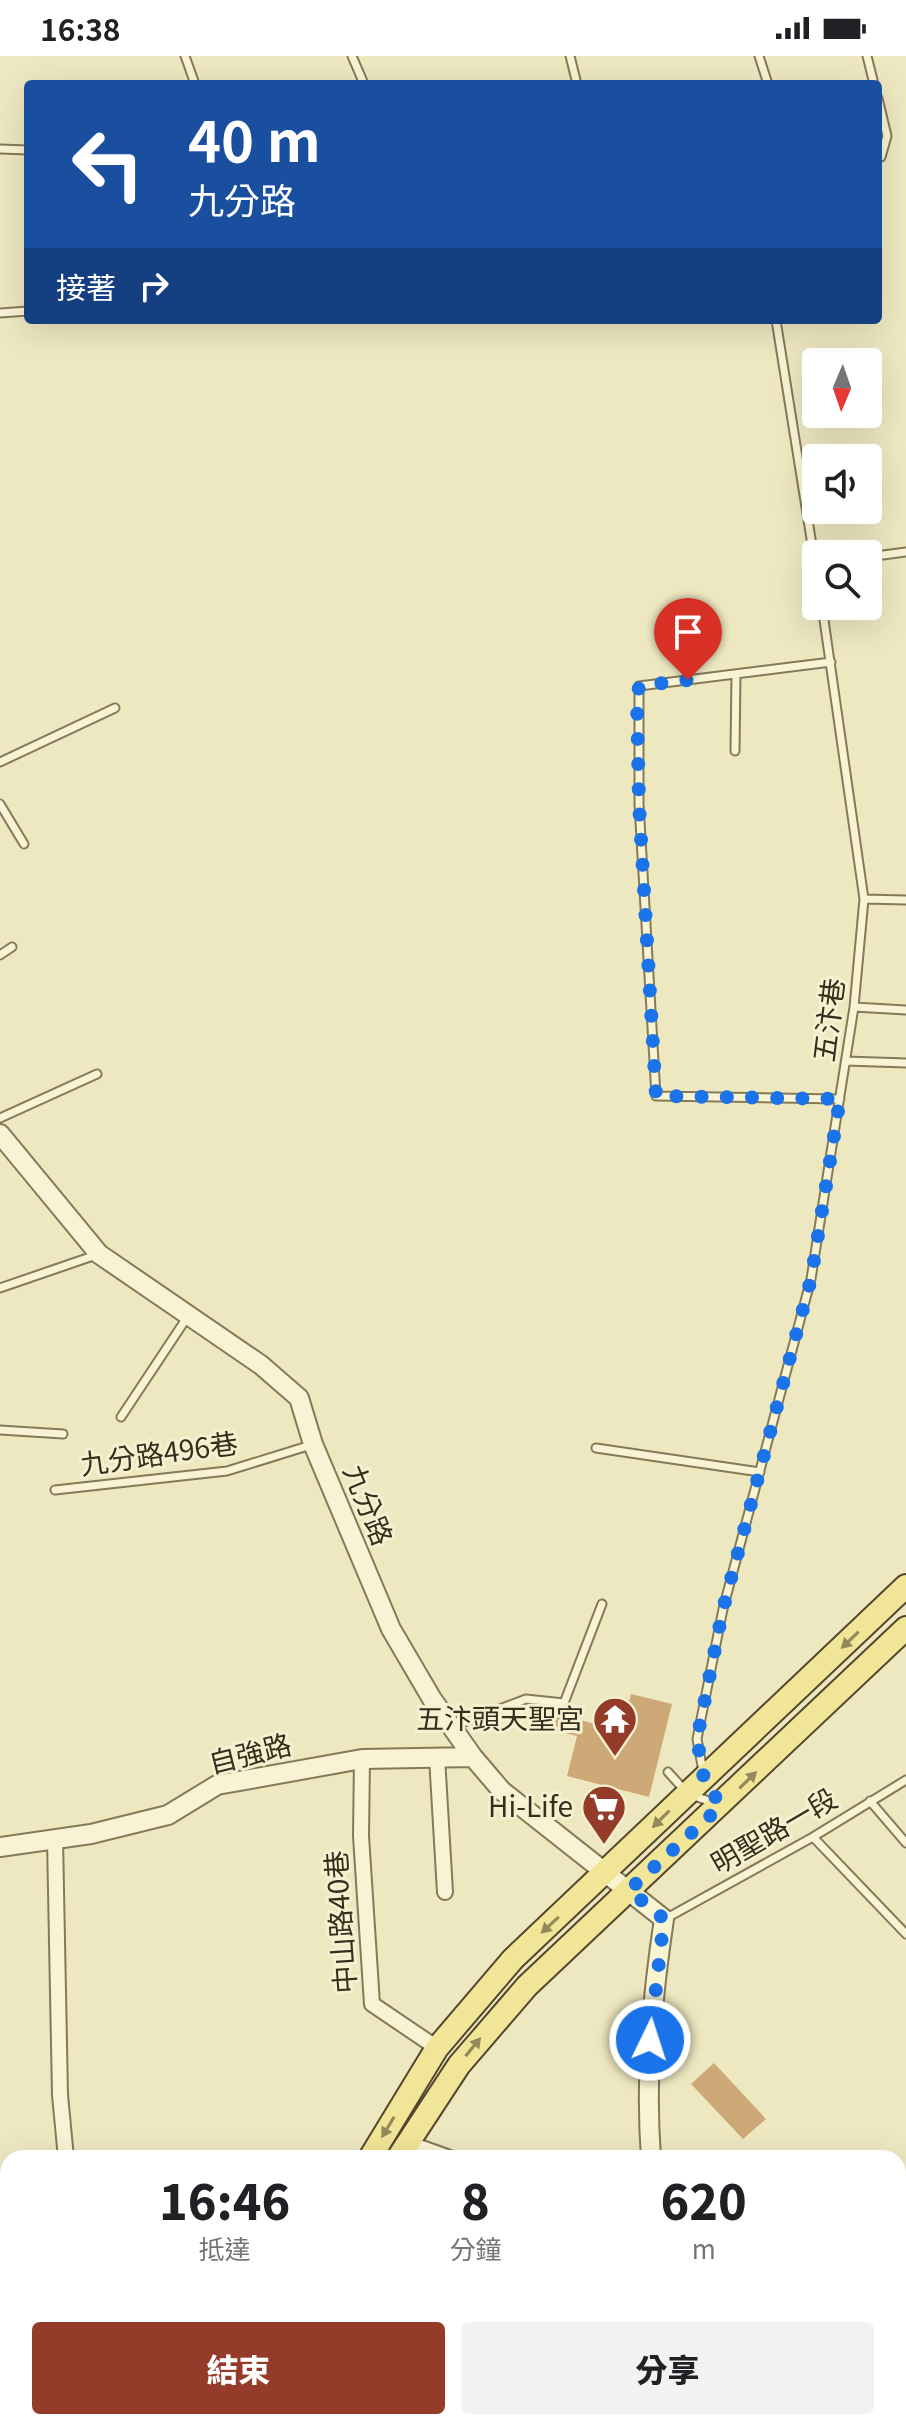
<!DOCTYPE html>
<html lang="zh-TW">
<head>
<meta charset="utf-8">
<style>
  :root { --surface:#fff; --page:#f2f2f2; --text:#202124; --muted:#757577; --accent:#953b29 }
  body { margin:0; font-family:Georgia,"Noto Sans TC",serif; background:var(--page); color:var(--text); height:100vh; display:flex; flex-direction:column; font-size:30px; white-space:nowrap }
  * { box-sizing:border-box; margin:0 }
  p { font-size:26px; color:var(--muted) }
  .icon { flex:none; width:44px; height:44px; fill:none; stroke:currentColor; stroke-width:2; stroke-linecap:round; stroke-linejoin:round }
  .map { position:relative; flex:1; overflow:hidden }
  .panel { position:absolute; left:0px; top:2094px; width:906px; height:280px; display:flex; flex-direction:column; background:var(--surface); border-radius:24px 24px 0 0; box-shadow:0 8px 32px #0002 }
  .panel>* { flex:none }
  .guide { position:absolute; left:24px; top:24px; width:858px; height:244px; border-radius:8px; box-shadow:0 8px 32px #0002; background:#1a4fa0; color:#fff; overflow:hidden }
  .needle { width:52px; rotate:182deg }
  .controls { position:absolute; left:802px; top:292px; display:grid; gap:16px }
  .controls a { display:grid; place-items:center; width:80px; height:80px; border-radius:8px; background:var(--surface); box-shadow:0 8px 32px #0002; font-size:40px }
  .pin { position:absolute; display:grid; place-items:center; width:68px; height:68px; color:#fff; margin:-82px -34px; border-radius:50% 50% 50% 0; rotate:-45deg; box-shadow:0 0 8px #0007 }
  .pin .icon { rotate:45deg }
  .me { position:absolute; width:88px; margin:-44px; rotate:4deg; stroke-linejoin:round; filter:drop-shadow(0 0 6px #0008) }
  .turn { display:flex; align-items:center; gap:28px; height:168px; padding:0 32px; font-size:36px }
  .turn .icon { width:104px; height:104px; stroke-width:2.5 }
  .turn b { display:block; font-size:56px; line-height:68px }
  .then { display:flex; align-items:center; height:76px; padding:0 32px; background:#0003; gap:16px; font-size:30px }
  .eta { display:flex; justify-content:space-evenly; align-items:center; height:136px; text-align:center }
  .eta b { font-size:48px; font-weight:800; line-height:56px }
  .button { display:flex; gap:16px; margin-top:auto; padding:16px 32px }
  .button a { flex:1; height:92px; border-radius:8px; background:var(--accent); color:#fff; font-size:32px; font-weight:800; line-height:92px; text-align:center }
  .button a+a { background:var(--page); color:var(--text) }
  .status { display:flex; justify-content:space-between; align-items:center; height:56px; padding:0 40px; background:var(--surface); direction:ltr }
  .status svg { height:22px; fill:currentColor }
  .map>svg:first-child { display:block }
  .building { fill:#cca976 }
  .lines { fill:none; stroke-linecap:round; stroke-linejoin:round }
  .service-casing { stroke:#867958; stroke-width:11 }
  .minor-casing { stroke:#867958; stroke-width:18 }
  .tertiary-casing { stroke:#867958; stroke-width:22 }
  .primary-casing { stroke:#54462d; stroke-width:26 }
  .service { stroke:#f8f4d3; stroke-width:7 }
  .minor { stroke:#f8f4d3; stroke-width:14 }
  .tertiary { stroke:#f8f4d3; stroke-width:18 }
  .primary { stroke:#f1e597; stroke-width:22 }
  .oneway { fill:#94895a }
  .route { stroke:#1a73e8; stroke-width:14; stroke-dasharray:0 25.2 }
  .labels { text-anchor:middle; stroke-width:6; stroke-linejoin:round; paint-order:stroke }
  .street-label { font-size:28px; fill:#362d1d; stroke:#f5f1d0 }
  .poi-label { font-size:28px; fill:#362d1d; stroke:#f5f1d0; text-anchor:end }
</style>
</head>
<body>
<div class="status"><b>16:38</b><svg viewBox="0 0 49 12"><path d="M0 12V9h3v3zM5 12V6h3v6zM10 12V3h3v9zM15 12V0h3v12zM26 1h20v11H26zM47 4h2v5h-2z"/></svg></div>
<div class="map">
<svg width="906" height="2374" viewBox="0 0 906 2374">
  <rect width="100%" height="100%" fill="#ede8c0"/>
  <path class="building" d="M 631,1638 L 672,1648 L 649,1741 L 567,1720 L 577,1680 L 549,1673 L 553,1657 L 622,1675 Z
    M 714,2007 L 766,2063 L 743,2083 L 691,2028 Z"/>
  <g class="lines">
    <g class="service-casing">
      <path id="service" d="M 185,0 L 195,28
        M 352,0 L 364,28
        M 570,0 L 577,28
        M 759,0 L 768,28
        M 867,0 L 874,28
        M 878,42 L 887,80 L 881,101 L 878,101
        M 0,93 L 28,94
        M 0,257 L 28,255
        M 776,264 L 816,514
        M 868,501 L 906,496
        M 831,606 L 639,630 L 639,748 L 656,1040 L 840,1043
        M 735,695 L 736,618
        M 0,706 L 115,652
        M 0,748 L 24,788
        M 864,843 L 906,844
        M 0,899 L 12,891
        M 854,951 L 906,954
        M 846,1005 L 906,1007
        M 0,1062 L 97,1018
        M 0,1232 L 96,1199
        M 121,1361 L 188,1260
        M 0,1374 L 63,1378
        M 596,1392 L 760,1416
        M 55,1434 L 227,1415 L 311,1389
        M 454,1670 L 526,1643 L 564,1647 L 602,1548
        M 703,1715 L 697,1683 L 723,1553 L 811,1223 L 854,951 L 864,843 L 822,550
        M 668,1716 L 688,1738 L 715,1747
        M 870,1745 L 906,1787
        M 813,1781 L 906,1878
        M 665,1863 L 813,1781 L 906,1724
        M 711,2374 L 713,2366"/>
    </g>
    <g class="minor-casing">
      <path id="minor" d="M 437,1701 L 445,1836
        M 362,1703 L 361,1780 L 372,1948 L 437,1992
        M 55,1783 L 60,2039 L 66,2102
        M 408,2087 L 450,2102"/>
    </g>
    <g class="tertiary-casing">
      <path id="tertiary" d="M 0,1078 L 99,1198 L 261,1309 L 299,1342 L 313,1388 L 391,1573 L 432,1643 L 473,1701 L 502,1735 L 664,1863 C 652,1943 645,2021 651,2102
        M 0,1791 L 91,1778 L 168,1759 L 217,1729 L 362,1703 L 473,1701
        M 898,2294 L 906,2299
        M 549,2374 L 549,2366"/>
    </g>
    <g class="primary-casing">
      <path id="primary" d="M 370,2102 L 437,1992 L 513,1903 L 906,1530
        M 398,2102 L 459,2009 L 527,1930 L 906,1572
        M 215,2374 L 219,2366
        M 245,2374 L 250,2366"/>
    </g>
    <use href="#service" class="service"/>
    <use href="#minor" class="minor"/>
    <use href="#tertiary" class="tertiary"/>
    <use href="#primary" class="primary"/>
  </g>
  <defs><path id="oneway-solid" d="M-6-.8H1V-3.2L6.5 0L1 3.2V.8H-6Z" transform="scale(2)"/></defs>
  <g class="oneway">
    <use href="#oneway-solid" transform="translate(850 1584) rotate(136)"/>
    <use href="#oneway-solid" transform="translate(748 1724) rotate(-44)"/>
    <use href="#oneway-solid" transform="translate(661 1763) rotate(135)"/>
    <use href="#oneway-solid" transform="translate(550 1869) rotate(137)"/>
    <use href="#oneway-solid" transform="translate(473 1991) rotate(-51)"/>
    <use href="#oneway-solid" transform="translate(388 2071) rotate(121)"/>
  </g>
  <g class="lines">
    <path class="route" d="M 650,1984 L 664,1863 L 629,1834 L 721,1750 L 704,1723 L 697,1683 L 723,1553 L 811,1223 L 840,1043 L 656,1040 L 639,748 L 637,646 L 639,630 L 688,624"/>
  </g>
  <defs>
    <g id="temple-pin" transform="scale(2.3)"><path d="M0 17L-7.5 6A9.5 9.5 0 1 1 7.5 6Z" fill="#953b29" stroke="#f5f1d0"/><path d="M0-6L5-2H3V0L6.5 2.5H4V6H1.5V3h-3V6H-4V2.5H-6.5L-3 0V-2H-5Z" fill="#fff"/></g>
    <g id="supermarket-pin" transform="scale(2.3)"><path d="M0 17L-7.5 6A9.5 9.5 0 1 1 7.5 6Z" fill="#953b29" stroke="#f5f1d0"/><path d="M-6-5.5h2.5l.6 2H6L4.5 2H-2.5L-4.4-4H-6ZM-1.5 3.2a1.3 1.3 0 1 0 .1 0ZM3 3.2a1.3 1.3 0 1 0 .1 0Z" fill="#fff"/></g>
  </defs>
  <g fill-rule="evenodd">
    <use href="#temple-pin" x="615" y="1663"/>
    <use href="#supermarket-pin" x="604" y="1751"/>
  </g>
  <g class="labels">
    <g class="street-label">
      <text transform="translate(829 964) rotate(-83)" y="10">五汴巷</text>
      <text transform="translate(159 1398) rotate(-8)" y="10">九分路496巷</text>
      <text transform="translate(368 1449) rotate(68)" y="10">九分路</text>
      <text transform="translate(250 1698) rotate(-14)" y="10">自強路</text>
      <text transform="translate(774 1775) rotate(-30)" y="10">明聖路一段</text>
      <text transform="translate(341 1866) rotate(-94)" y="10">中山路40巷</text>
    </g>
    <g class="poi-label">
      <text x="584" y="1673">五汴頭天聖宮</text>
      <text x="573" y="1761">Hi-Life</text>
    </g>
  </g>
</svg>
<div class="controls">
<a><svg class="needle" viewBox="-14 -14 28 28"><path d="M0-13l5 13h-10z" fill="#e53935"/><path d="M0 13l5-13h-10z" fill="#757577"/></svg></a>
<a><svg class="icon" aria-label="sound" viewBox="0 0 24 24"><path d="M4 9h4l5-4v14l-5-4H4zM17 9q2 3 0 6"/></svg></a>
<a><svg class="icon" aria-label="search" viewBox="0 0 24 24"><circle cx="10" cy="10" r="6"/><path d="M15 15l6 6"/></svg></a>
</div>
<div class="pin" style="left:688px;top:624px;background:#d93025"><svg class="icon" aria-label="arrive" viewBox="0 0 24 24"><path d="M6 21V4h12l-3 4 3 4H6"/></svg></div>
<svg class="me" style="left:650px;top:1984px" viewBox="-20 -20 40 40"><circle r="17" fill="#1a73e8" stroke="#fff" stroke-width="3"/><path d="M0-11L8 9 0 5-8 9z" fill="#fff"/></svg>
<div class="guide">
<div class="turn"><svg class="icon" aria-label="left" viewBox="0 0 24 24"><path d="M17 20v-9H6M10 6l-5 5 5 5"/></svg><div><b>40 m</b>九分路</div></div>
<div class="then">接著<svg class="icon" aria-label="right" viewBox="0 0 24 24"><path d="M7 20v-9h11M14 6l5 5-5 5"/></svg></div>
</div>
<section class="panel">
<div class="eta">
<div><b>16:46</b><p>抵達</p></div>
<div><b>8</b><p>分鐘</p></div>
<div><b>620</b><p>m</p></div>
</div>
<div class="button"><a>結束</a><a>分享</a></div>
</section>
</div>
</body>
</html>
